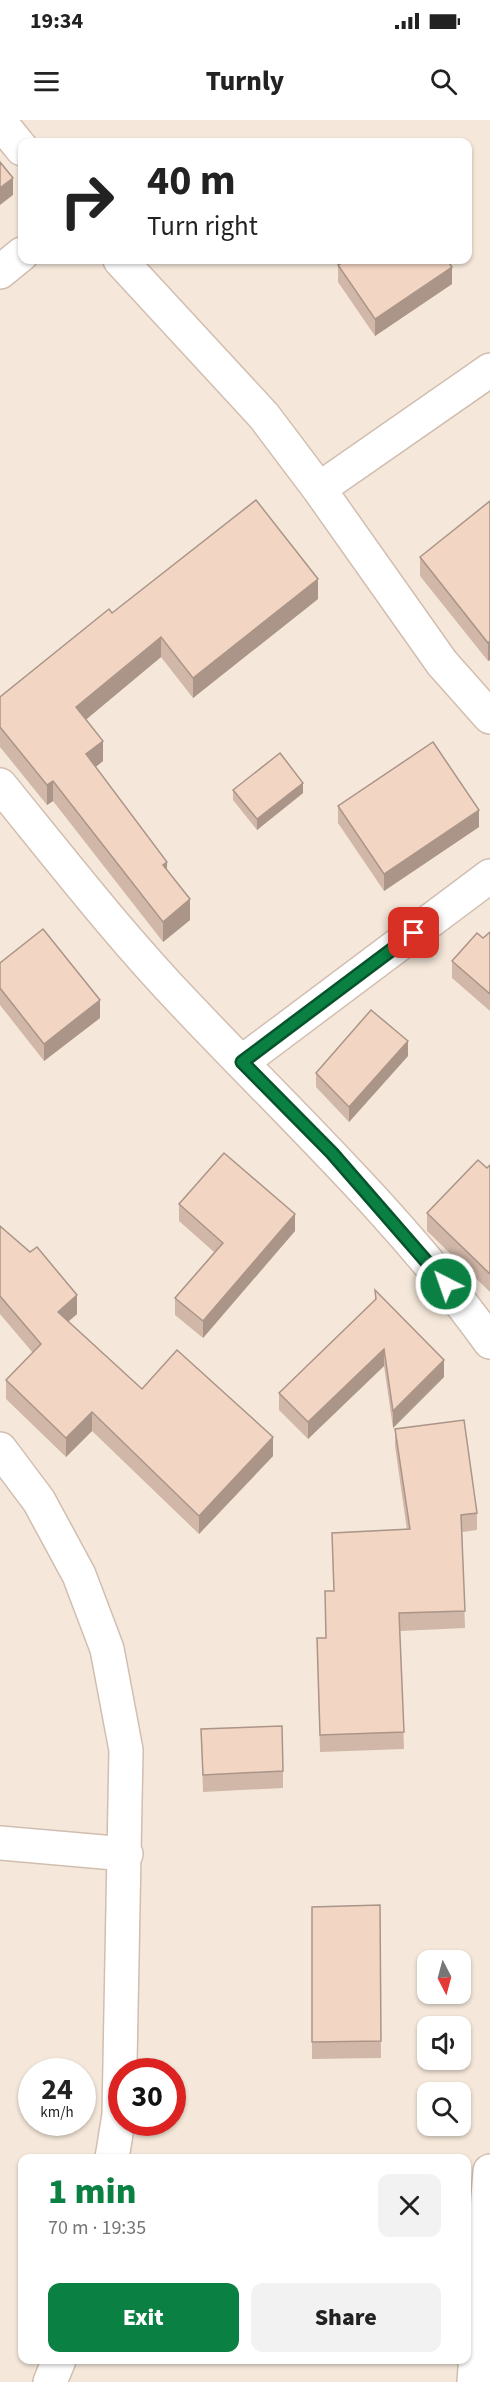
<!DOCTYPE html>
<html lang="en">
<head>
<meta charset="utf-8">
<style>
  :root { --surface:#fff; --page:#f2f2f2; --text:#222; --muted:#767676; --accent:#0b8043 }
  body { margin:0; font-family:"Source Sans 3",sans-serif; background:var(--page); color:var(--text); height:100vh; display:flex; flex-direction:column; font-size:22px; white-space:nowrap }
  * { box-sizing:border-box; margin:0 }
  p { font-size:20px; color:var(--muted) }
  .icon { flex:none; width:33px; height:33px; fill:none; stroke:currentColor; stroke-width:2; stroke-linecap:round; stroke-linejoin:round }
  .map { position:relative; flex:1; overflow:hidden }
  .panel { position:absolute; left:18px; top:2034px; width:453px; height:210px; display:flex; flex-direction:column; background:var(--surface); border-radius:12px; box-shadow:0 2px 4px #0004 }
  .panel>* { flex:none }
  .top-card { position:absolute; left:18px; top:18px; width:454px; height:126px; border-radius:12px; box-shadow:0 2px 4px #0004; background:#fff; color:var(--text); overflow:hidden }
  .needle { width:39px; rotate:174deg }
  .tools { position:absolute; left:417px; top:1830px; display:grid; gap:12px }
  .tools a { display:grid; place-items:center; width:54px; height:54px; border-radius:12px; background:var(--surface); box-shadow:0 2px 4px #0004; font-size:30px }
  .speed { position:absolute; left:18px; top:1938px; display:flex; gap:12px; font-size:30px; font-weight:700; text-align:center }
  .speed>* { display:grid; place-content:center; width:78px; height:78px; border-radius:50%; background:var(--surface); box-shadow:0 2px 4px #0004; line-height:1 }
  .speed small { font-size:15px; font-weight:400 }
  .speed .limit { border:9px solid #d22; background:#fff; color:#111 }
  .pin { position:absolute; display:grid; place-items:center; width:51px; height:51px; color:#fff; margin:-26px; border-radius:12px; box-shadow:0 3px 9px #0006 }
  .me { position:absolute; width:66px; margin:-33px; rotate:319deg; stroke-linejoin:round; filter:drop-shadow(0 0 4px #0008) }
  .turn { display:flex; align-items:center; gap:21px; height:126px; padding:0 30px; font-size:27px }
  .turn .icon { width:78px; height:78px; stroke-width:2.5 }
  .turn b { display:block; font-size:42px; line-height:51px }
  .round { display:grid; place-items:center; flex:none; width:63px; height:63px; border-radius:12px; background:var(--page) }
  .head { display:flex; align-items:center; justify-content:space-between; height:102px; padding:0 30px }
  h1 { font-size:36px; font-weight:800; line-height:45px; color:var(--accent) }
  .button { display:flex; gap:12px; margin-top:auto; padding:12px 30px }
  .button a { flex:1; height:69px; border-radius:12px; background:var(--accent); color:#fff; font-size:24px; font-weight:800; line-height:69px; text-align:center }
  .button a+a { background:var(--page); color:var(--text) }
  .status { display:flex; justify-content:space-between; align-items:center; height:42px; padding:0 30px; background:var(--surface); direction:ltr }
  .status svg { height:16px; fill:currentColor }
  header { display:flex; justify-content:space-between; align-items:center; height:78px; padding:0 30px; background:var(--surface); font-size:27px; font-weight:800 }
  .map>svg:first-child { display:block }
  .residential { fill:#f5e8da; fill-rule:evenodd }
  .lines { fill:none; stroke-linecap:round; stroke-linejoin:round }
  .street-casing { stroke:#d1beb0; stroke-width:36 }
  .street { stroke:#fff; stroke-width:33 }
  .wall { fill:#d1b7a8 }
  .shaded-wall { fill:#aa9588 }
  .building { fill:#f3d5c3; stroke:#aa9588; stroke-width:1.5 }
  .route-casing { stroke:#07532c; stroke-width:15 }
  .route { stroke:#0b8043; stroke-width:10 }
</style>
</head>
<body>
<div class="status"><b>19:34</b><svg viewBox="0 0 49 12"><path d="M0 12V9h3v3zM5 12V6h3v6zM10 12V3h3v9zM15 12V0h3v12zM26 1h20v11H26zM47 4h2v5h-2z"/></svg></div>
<header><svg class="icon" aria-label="menu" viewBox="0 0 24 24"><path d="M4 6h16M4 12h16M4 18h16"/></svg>Turnly<svg class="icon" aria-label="search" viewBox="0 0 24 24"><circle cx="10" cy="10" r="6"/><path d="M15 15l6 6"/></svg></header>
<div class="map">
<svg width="490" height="2262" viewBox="0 0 490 2262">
  <rect width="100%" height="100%" fill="#fdf6ec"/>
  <path class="residential" d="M 0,0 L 490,0 L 490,2262 L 0,2262 ZM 22,22 L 468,22 L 468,140 L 22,140 ZM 428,1840 L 460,1840 L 460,1874 L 428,1874 ZM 428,1906 L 460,1906 L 460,1940 L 428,1940 ZM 32,1952 L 82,1952 L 82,2002 L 32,2002 ZM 122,1952 L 172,1952 L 172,2002 L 122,2002 ZM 428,1972 L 460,1972 L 460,2006 L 428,2006 ZM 22,2038 L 466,2038 L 466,2240 L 22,2240 Z"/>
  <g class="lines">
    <g class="street-casing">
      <path id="street" d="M 0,2 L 22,29
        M 120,140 L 264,296 L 319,369 L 442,543 L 490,597
        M 0,152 L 22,134
        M 319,369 L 490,250
        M 0,665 C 61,740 120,816 187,886 C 291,996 402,1099 490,1222
        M 242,942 L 490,756
        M 0,1329 L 39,1381 L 79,1455 L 107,1529 L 126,1630 L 119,1995 L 112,2038
        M 0,1723 L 126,1734
        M 50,2262 L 59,2240
        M 474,2262 L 490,2051"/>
    </g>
    <use href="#street" class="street"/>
  </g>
  <path class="wall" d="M 338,145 L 452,164 L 375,216 L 338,162 Z
    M 490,381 L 490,540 L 488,541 L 420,456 L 420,437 Z
    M 318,479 L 193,578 L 161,537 L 85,600 L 103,641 L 95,647 L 167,750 L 190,800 L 163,822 L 53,681 L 47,685 L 0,627 L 0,577 L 112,493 Z
    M 233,670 L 303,673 L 257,710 L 233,680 Z
    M 338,686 L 479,707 L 384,771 L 338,703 Z
    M 490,812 L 490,891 L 452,858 L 452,841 L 483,818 Z
    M 0,843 L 100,898 L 44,941 L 0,885 Z
    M 408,936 L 349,1002 L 316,967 L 316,953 Z
    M 490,1045 L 490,1172 L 427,1111 L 427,1093 Z
    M 179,1084 L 295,1111 L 203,1218 L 175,1195 L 175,1178 L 214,1132 L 179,1101 Z
    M 0,1106 L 77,1194 L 68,1202 L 142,1269 L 273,1336 L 199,1414 L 92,1311 L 66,1337 L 6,1279 L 6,1260 L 33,1233 L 0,1194 Z
    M 375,1170 L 444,1257 L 393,1308 L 384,1246 L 308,1319 L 279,1290 L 279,1273 L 375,1181 Z
    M 395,1309 L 477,1393 L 477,1410 L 462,1412 L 465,1508 L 400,1511 L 404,1629 L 320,1632 L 317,1518 L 326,1518 L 334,1471 L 332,1413 L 407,1410 L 395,1326 Z
    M 201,1609 L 283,1651 L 283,1668 L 203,1672 Z
    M 380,1785 L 381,1938 L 312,1939 L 312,1787 Z"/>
  <path class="shaded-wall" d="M 13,58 L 13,75 L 0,85 L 0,68 Z
    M 452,147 L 452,164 L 375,216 L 375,199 Z
    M 318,459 L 318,479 L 193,578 L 193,558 Z
    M 161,517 L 161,537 L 76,608 L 76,587 Z
    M 490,521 L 490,540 L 488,541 L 488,523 Z
    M 103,621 L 103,641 L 86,655 L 86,634 Z
    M 53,661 L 53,681 L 47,685 L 47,665 Z
    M 303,663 L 303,673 L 257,710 L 257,699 Z
    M 479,690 L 479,707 L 384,771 L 384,754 Z
    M 167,742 L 167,762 L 163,745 Z
    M 190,779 L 190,800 L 163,822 L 163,802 Z
    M 100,880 L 100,898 L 44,941 L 44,924 Z
    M 408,921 L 408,936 L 349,1002 L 349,987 Z
    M 295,1094 L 295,1111 L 203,1218 L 203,1201 Z
    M 77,1175 L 77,1194 L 58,1210 L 58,1192 Z
    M 384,1229 L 384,1246 L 308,1319 L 308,1302 Z
    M 444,1240 L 444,1257 L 393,1308 L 393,1291 Z
    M 92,1292 L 92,1311 L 66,1337 L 66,1318 Z
    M 273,1317 L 273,1336 L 199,1414 L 199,1396 Z"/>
  <path class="building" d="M 0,42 L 13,58 L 0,68 Z
    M 347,140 L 447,140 L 452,147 L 375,199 L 338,145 Z
    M 256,380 L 318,459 L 193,558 L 161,517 L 76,587 L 103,621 L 86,634 L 167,742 L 163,745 L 190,779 L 163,802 L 53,661 L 47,665 L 0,607 L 0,577 L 109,489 L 112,493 Z
    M 490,381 L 490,521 L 488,523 L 420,437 Z
    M 433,622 L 479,690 L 384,754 L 338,686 Z
    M 280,633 L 303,663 L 257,699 L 233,670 Z
    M 43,809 L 100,880 L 44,924 L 0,868 L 0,843 Z
    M 490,812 L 490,874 L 452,841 L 477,813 L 483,818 Z
    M 371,890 L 408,921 L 349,987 L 316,953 Z
    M 224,1033 L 295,1094 L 203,1201 L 175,1178 L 223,1123 L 179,1084 Z
    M 478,1040 L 487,1048 L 490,1045 L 490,1154 L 427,1093 Z
    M 0,1106 L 30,1132 L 37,1127 L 77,1175 L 58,1192 L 142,1269 L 177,1230 L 273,1317 L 199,1396 L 92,1292 L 66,1318 L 6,1260 L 41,1224 L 0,1176 Z
    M 375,1170 L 444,1240 L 393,1291 L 384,1229 L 308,1302 L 279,1273 L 376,1179 Z
    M 464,1300 L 477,1393 L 461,1395 L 465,1491 L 399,1493 L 404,1612 L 320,1615 L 317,1518 L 326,1518 L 325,1471 L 334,1471 L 332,1413 L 410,1409 L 395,1309 Z
    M 282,1606 L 283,1651 L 203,1655 L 201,1609 Z
    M 380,1785 L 381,1921 L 312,1922 L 312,1787 Z"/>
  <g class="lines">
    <g class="route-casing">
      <path id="route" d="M 414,813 L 242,942 L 332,1033 L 446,1164"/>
    </g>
    <use href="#route" class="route"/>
  </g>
</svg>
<div class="tools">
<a><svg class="needle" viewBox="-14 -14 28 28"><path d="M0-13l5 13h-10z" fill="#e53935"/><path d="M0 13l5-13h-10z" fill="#767676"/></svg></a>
<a><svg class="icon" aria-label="sound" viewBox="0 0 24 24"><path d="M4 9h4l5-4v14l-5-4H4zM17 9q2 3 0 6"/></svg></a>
<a><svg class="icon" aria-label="search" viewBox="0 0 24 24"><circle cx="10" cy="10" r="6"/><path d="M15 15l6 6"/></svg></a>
</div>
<div class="speed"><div>24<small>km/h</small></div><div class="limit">30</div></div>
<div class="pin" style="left:414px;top:813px;background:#d93025"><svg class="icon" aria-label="arrive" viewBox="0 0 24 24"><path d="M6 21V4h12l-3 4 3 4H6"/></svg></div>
<svg class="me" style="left:446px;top:1164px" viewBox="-20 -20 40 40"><circle r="17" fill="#0b8043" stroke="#fff" stroke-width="3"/><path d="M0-11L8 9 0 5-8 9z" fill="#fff"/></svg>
<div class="top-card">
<div class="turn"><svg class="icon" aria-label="right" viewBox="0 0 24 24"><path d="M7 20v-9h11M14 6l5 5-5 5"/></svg><div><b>40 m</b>Turn right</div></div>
</div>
<section class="panel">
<div class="head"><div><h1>1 min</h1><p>70 m · 19:35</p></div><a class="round"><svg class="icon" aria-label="close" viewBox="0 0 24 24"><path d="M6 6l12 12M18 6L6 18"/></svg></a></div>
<div class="button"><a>Exit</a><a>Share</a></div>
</section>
</div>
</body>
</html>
